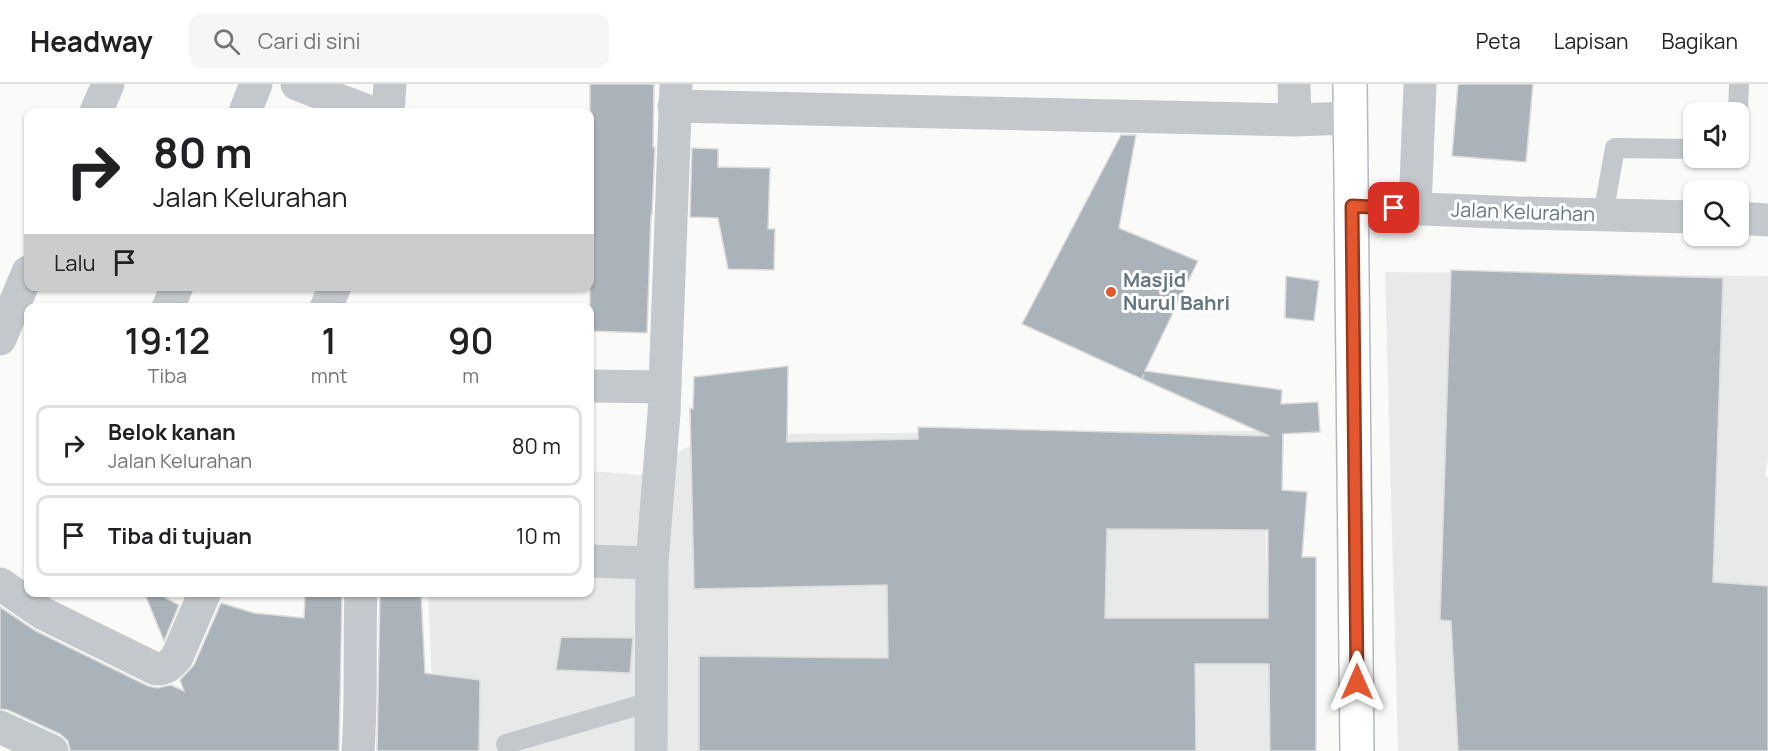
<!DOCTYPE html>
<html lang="id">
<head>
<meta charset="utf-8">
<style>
  :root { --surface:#fff; --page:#f6f6f6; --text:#202124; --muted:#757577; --line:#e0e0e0 }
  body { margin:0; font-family:Manrope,sans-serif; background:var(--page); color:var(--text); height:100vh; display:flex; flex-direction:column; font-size:22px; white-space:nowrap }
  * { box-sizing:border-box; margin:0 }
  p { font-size:20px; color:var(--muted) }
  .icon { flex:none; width:33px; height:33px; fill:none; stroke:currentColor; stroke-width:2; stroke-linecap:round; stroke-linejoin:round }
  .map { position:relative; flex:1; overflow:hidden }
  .drawer { position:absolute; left:24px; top:219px; width:570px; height:294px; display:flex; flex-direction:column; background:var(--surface); border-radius:12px; box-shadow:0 2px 4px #0004 }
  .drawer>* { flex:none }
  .guide { position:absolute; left:24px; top:24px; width:570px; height:183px; border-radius:12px; box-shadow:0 2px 4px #0004; background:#fff; color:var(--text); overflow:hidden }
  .tools { position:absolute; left:1683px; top:18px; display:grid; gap:12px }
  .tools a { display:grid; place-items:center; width:66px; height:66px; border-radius:12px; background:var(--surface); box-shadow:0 2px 4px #0004; font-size:30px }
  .pin { position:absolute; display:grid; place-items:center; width:51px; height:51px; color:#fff; margin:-26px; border-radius:12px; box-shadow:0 3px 9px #0006 }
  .me { position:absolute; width:66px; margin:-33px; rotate:0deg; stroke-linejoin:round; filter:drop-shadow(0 0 4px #0008) }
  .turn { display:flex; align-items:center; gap:21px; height:126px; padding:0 30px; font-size:27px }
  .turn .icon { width:78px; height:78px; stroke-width:2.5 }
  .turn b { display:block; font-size:42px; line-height:51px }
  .then { display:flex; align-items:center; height:57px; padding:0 30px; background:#0003; gap:12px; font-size:22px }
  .eta { display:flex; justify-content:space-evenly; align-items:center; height:102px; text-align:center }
  .eta b { font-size:36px; font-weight:600; line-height:42px }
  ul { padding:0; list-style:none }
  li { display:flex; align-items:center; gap:18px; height:81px; margin:0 12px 9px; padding:0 18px; border:3px solid var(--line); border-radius:12px }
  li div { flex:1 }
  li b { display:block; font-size:22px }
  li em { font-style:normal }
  header { display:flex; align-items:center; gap:36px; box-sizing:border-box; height:84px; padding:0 30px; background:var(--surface); border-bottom:2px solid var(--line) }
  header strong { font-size:28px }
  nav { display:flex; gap:33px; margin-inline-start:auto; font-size:21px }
  .search { width:420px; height:54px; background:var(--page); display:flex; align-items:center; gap:15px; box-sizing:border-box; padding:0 21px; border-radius:12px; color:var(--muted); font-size:22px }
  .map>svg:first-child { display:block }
  .built { fill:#e8e9e9 }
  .building { fill:#aab3b9; stroke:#dcdcda; stroke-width:1.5; fill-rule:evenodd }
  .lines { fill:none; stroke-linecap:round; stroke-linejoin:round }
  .secondary-casing { stroke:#b3babf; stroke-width:36 }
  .service { stroke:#c3c8cc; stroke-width:20 }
  .minor { stroke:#c3c8cc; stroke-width:33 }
  .secondary { stroke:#fff; stroke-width:33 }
  .route-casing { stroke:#94391e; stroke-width:15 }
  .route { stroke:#e4572e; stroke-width:10 }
  .poi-dot { fill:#e4572e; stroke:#fff; stroke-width:2 }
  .labels { text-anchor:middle; stroke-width:6; stroke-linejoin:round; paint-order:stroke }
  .street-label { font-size:20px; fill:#657683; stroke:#fff }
  .poi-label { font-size:20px; font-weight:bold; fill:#657683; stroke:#fff; text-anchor:start }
</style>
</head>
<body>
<header>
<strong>Headway</strong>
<div class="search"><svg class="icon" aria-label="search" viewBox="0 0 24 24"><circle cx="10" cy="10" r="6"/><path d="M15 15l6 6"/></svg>Cari di sini</div>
<nav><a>Peta</a><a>Lapisan</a><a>Bagikan</a></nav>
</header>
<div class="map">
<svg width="1768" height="667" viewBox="0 0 1768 667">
  <rect width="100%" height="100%" fill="#fafaf8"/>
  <path class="built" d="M 1385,188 L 1768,192 L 1768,373 L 1765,392 L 1768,393 L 1768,667 L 1398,667 Z
    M 1267,347 L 1266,471 L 1278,667 L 435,667 L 428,509 L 590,508 L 590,387 L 640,391 L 709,350 Z"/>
  <path class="building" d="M 590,0 L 654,0 L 653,63 L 655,63 L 652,131 L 651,131 L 647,249 L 590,247 Z
    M 1458,0 L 1533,0 L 1526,78 L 1452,72 Z
    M 1121,51 L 1136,51 L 1119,144 L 1198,177 L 1145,287 L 1282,306 L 1281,320 L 1318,318 L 1320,348 L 1283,350 L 1282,406 L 1307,408 L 1302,473 L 1316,473 L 1316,667 L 1270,667 L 1269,580 L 1195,580 L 1196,667 L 699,667 L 699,572 L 888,574 L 887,501 L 694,505 L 690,324 L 693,325 L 694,293 L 788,282 L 787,358 L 918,355 L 918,343 L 1269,352 L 1142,295 L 1144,290 L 1142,295 L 1022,240 ZM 1107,445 L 1268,446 L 1268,534 L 1105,534 Z
    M 692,64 L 718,65 L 718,83 L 770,84 L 768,145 L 775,145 L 774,186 L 728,185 L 718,134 L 690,133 Z
    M 1451,186 L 1723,194 L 1713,498 L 1768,502 L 1768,667 L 1458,667 L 1451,537 L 1440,536 Z
    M 1286,192 L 1319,197 L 1314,237 L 1285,234 Z
    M 144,508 L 155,508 L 179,521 L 164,557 Z
    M 380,508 L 421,508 L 425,589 L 480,596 L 479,667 L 377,667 Z
    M 305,510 L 342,512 L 339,667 L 70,667 L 68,657 L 60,650 L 8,626 L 0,625 L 0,523 L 36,547 L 148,602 L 157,604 L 171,601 L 184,607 L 180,596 L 194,581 L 221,519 L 254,529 L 304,534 Z
    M 561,553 L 633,554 L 630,589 L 556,586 Z"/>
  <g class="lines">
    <g class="secondary-casing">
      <path id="secondary" d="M 1350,0 L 1357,667"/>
    </g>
    <path class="service" d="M 1738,28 L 1739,0
      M 1603,131 L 1615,64 L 1694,65
      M 506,660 L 650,618"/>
    <path class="minor" d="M 297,0 L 370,28
      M 1294,0 L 1295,36
      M 674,22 L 1295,36 L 1350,34
      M 96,28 L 108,0
      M 245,28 L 256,0
      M 388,28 L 390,0
      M 1352,122 L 1519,129 L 1694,133
      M 1415,125 L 1420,0
      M 1738,134 L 1768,136
      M 168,224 L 177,202
      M 326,224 L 335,202
      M 0,255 L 28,188
      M 590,302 L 664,303
      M 590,477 L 652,479
      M 0,500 L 44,530 L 156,585 C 166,585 170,581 177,573 L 205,508
      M 0,643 L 52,667
      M 358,667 C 362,614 359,561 361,508
      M 651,667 L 652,479 L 664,329 L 676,1"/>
    <use href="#secondary" class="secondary"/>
  </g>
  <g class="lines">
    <g class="route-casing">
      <path id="route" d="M 1357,598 L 1352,122 L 1394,124"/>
    </g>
    <use href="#route" class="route"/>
  </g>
  <circle class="poi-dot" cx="1111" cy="208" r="6"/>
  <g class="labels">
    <g class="street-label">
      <text transform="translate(1523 128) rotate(2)" y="7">Jalan Kelurahan</text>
    </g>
    <g class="poi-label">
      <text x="1123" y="203">Masjid<tspan x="1123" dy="23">Nurul Bahri</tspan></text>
    </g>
  </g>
</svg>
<div class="tools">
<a><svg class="icon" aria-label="sound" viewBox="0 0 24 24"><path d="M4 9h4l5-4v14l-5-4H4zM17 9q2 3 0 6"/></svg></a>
<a><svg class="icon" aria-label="search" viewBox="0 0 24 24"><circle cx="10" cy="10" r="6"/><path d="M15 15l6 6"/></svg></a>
</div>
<div class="pin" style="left:1394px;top:124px;background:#d93025"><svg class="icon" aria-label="arrive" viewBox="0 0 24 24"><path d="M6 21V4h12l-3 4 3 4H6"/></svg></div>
<svg class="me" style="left:1357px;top:598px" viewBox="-20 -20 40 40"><path d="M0-17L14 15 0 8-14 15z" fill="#e4572e" stroke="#fff" stroke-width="4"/></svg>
<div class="guide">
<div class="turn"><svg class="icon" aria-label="right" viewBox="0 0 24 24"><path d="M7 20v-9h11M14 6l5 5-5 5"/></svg><div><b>80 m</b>Jalan Kelurahan</div></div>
<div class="then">Lalu<svg class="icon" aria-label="arrive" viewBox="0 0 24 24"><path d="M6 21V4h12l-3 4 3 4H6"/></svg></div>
</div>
<section class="drawer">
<div class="eta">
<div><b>19:12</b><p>Tiba</p></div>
<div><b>1</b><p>mnt</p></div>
<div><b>90</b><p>m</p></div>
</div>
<ul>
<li><svg class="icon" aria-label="right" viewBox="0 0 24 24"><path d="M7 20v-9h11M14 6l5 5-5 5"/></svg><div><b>Belok kanan</b><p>Jalan Kelurahan</p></div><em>80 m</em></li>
<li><svg class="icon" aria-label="arrive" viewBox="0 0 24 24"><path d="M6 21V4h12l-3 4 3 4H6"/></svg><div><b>Tiba di tujuan</b></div><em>10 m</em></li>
</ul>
</section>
</div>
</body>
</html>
